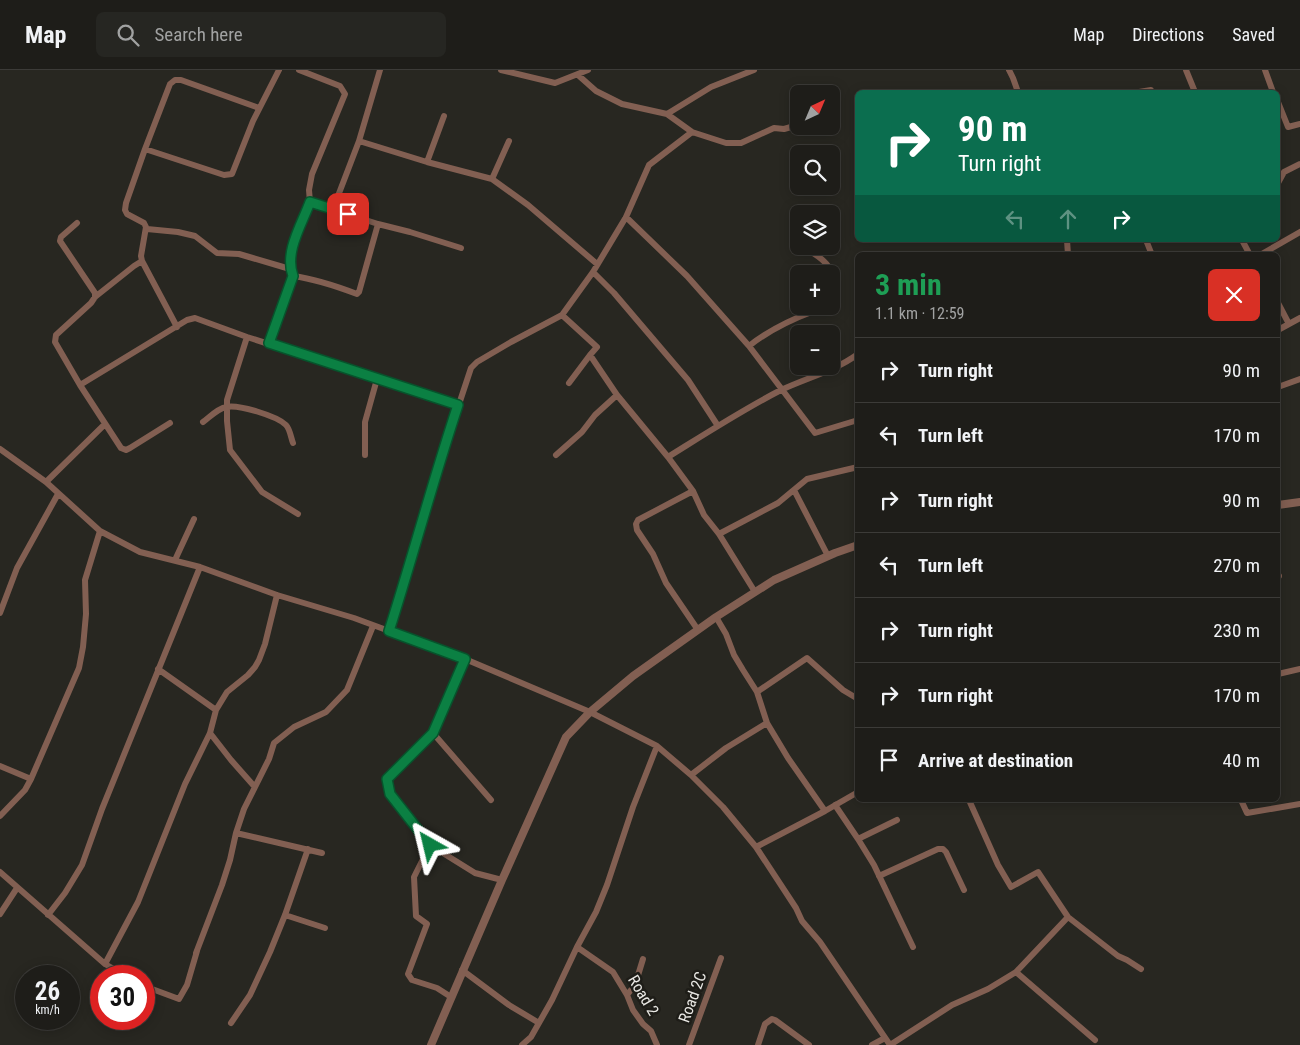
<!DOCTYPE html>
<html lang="en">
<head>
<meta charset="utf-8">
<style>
  :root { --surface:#1e1d19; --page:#262622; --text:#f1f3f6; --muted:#a1a2a2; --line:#3c3b38 }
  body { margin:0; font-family:"Roboto Condensed",sans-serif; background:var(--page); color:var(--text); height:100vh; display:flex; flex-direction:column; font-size:19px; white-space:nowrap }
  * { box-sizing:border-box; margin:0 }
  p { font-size:16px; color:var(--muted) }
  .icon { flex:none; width:28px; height:28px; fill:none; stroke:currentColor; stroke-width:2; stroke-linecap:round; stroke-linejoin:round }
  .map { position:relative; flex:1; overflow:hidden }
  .sheet { position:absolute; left:855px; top:182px; width:425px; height:550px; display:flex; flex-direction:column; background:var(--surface); border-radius:8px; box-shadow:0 2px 12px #0003,0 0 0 1px var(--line) }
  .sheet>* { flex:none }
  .guide { position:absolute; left:855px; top:20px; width:425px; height:152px; border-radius:8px; box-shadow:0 2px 12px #0003,0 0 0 1px var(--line); background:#0b6e4f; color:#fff; overflow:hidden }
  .needle { width:32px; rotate:44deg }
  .controls { position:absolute; left:790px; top:15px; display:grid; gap:10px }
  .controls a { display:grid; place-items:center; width:50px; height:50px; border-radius:8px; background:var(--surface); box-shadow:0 2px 12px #0003,0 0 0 1px var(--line); font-size:25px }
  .speed { position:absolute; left:15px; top:895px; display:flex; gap:10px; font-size:25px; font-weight:700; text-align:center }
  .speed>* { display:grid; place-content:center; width:65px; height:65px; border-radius:50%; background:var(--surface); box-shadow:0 2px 12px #0003,0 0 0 1px var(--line); line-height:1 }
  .speed small { font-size:12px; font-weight:400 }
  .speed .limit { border:8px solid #d22; background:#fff; color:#111 }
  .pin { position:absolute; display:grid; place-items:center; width:42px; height:42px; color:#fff; margin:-21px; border-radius:10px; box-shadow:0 2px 8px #0006 }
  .me { position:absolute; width:55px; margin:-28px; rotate:323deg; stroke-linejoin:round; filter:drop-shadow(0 0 4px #0008) }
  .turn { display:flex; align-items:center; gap:18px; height:105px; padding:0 20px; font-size:22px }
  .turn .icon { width:65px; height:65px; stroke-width:2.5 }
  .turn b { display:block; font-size:35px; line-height:42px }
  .lanes { display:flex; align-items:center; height:48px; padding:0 20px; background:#0003; justify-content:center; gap:25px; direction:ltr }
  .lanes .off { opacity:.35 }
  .round { display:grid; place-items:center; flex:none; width:52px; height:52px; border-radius:8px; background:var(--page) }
  .head { display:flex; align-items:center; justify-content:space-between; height:85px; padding:0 20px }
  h1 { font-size:30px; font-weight:700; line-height:38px; color:#1e9e55 }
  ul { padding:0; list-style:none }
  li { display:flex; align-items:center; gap:15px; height:65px; padding:0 20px; border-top:1px solid var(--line) }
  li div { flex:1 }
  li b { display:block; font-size:19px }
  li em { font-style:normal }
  header { display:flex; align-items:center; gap:30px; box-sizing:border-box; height:70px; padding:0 25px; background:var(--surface); border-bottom:1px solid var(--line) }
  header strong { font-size:24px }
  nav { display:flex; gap:28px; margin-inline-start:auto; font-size:18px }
  .search { width:350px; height:45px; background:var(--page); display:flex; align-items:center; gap:12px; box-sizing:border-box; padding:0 18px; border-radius:8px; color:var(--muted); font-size:19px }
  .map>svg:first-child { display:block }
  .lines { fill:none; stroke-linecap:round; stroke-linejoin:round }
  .minor { stroke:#825f52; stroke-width:6 }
  .tertiary { stroke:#825f52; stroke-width:8 }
  .route-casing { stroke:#07532c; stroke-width:12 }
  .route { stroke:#0b8043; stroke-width:9 }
  .labels { text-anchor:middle; stroke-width:5; stroke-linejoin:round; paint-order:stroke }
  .street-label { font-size:16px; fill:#e9e8e4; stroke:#1e1d18 }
</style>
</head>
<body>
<header>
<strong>Map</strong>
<div class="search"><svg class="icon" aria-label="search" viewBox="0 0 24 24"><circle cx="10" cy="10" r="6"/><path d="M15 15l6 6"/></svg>Search here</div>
<nav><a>Map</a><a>Directions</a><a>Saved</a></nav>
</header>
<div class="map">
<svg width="1300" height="975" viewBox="0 0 1300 975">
  <rect width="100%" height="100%" fill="#282721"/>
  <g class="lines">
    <path class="minor" d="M 501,0 L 555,13 L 588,0
      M 1009,0 L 1013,8 L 1018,22
      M 1186,0 L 1195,22
      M 1265,0 L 1273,22
      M 1139,22 L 1151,20
      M 1278,32 L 1288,57 L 1300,54
      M 667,44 L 711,17 L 754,0
      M 692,62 L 726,73 L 741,73 L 774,58 L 784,59 L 791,57 L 794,49
      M 359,71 L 427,92 L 492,109 L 528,135 L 597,194
      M 145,79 L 224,105 L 232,104 L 253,51 L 279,0
      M 427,92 L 444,46
      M 492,109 L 509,71
      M 1278,113 L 1284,102 L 1300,94
      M 310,132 L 378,154 L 410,162 L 461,178
      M 333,139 L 359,71 L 380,0
      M 626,147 L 687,206 L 749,276
      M 77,153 L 61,167 L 60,171 L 95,223 L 95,227
      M 147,159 L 178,162 L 195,166 L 217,183 L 239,184 L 290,199
      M 1067,170 L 1068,185
      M 1146,170 L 1152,185
      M 1242,170 L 1250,185
      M 813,178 L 813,183 C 827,192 832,198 834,215 L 831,219
      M 1260,185 L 1300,162
      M 142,191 L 134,196 L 95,227 L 91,233 L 56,265 L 55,272 L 80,315 L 121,378 L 126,380 L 130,378 L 170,353
      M 593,202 L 614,223 L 688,310 L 718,356
      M 293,206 C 315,209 336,216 357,224 L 359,222 L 378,154
      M 1278,233 L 1289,254
      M 818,236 L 814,241 C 790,250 769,260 749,276 L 815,363 L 858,350
      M 562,245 L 597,277 L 590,285
      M 177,257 L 142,191 L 141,186 L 146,157 L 144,153 L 127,144 L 125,140 L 126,133 L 145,79 L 170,14 L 175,10 L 181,10 L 259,38
      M 1278,260 L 1300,248
      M 247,267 L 227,330 L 227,351 L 230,380 L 262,422 L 298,444
      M 269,273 L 293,206 L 290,199 L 292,179 L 310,132 L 309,120 L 312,104 L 345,24 L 340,16 L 299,0
      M 569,313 L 590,285 L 617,325
      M 80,315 L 187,250 L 195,248 L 247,267 L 458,335
      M 1278,317 L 1300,309
      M 203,352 C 210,347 217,339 226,337 C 238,334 277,346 286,355 C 290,359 291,368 293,373
      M 0,379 L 46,412 L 100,461 L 140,482 L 200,497 L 277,525 L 354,548 L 465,589 L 590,642 L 657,676 L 691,705 L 723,737 L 756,777 L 796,838 L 802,851 L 820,872 L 890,975
      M 365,385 L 365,352 L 377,309
      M 556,385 L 582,362 L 595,345 L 617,325 L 668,387
      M 46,412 L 105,354
      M 794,420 L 828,486
      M 693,421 L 638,450 L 636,454 L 637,460 L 653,484 L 666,513 L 698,560
      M 719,464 L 778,433 L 807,409 L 858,397
      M 175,490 L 194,449
      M 1278,506 L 1279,506
      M 755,522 L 719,464 L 704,445 L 693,421 L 668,387 C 705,364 742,340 781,320 C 806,308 835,301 858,284
      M 0,543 L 17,498 L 58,424
      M 716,547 L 726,564 L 734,585 L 743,600 L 757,622 L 767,653 L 788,688 L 825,741
      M 389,561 L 411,492 L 428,428 L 471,298 L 477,292 L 511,272 L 562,245 L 593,202 L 626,147 L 649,95 L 692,62 L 667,44 L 622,34 L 596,21 L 578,5
      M 158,599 L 216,640
      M 1278,604 L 1300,599
      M 757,622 L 807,588 L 843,620 L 858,629
      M 210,663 L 231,690 L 254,716
      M 433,663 L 491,730
      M 0,696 L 31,709
      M 691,705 L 726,678 L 767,653
      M 969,730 L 998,795 L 1011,817 L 1038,802 L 1068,847 L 1118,886 L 1127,890 L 1141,899
      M 1241,730 L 1247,743 L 1300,734
      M 835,735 L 858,769 L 897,750
      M 0,746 L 25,720 L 31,709 L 79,598 L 83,577 L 86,544 L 85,510 L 100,461
      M 236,763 L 322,783
      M 858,769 L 874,795 L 913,877
      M 430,775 L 475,803 L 502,810
      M 756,777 L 825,741 L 858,722
      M 0,802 L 105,894 L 126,906
      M 879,806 L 938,779 L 943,779 L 946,782 L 964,820
      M 0,844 L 17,818
      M 48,845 L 65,823 L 82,795 L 102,739 L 200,497
      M 285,845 L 325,858
      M 577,877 L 613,902 L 627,925 L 633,940 L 643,954 L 651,961 L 657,975
      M 196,883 L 222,815 L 230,790 L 236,763 L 244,739 L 269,689 L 274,673 L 294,657 L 326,642 L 347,620 L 373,556
      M 105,894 L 138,832 L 185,714 L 210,663 L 216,640 L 227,622 L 248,605 L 255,597 L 259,590 L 265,574 L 277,525
      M 462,900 L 509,935 L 539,953
      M 1016,902 L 1095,970
      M 144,916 L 179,929 L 187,915 L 197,881
      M 627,925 L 635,915 L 643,889
      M 451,927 L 437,918 L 412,910 L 408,904 L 427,854 L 416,846 L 414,807 L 430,775 L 390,724 L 387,709 L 433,663 L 465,589
      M 231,953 L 250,925 L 270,882 L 285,845 L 308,779
      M 522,975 L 531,967 L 552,930 L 577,877 L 596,842 L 607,815 L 633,737 L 657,676
      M 689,975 L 721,888
      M 758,975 L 765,954 L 772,949 L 775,950 L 809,975
      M 872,975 L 885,968
      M 890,975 L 952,935 L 988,919 L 1016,902 L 1068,847"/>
    <path class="tertiary" d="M 1278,435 L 1300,432
      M 431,975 L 502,810 L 566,667 L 590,642 L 633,606 L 716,547 L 774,510 L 835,483 L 858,475"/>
  </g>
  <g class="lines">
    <g class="route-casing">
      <path id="route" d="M 348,144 L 310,132 C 302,154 284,182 293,206 L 269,273 L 458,335 C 433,410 413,486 389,561 L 465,589 L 433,663 L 387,709 L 390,724 L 430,775"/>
    </g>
    <use href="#route" class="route"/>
  </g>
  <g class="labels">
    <g class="street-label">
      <text transform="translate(644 925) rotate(59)" y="6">Road 2</text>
      <text transform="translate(692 927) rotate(-70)" y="6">Road 2C</text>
    </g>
  </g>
</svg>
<div class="controls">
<a><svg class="needle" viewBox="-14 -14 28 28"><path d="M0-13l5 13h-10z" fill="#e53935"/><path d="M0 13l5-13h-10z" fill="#a1a2a2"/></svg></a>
<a><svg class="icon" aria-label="search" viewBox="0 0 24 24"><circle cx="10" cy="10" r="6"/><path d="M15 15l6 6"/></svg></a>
<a><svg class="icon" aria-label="layers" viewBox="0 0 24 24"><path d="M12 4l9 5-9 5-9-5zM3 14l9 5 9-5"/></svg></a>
<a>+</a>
<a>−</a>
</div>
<div class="speed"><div>26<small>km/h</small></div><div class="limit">30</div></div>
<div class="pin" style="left:348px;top:144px;background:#d93025"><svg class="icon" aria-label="arrive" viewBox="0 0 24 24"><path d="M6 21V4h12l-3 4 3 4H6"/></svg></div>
<svg class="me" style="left:430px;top:775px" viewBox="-20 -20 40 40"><path d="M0-17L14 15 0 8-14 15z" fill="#0b8043" stroke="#fff" stroke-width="4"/></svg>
<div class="guide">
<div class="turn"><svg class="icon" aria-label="right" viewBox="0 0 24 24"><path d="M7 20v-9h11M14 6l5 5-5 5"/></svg><div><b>90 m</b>Turn right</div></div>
<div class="lanes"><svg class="icon off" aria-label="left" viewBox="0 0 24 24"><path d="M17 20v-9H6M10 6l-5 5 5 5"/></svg><svg class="icon off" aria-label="ahead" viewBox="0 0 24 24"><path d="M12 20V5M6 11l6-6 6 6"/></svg><svg class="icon" aria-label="right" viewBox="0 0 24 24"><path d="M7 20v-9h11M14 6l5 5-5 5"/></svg></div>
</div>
<section class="sheet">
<div class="head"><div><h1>3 min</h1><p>1.1 km · 12:59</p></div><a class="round" style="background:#d93025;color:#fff"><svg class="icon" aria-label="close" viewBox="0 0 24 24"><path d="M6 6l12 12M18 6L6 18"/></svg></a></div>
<ul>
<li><svg class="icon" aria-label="right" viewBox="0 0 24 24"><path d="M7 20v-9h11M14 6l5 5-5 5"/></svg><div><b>Turn right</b></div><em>90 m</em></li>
<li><svg class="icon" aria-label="left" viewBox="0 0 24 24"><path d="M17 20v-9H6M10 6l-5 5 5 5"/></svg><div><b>Turn left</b></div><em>170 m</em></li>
<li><svg class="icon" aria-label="right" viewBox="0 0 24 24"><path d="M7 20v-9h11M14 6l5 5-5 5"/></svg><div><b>Turn right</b></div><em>90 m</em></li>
<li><svg class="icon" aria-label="left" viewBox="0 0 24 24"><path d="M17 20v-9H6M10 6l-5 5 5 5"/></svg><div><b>Turn left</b></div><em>270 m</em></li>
<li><svg class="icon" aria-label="right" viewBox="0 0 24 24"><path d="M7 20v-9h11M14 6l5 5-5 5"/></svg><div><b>Turn right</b></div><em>230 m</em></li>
<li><svg class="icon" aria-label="right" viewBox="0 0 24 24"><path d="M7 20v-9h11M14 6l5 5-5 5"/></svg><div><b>Turn right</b></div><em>170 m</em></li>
<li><svg class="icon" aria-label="arrive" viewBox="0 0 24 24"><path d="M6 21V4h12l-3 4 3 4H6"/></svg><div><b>Arrive at destination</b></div><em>40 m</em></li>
</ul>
</section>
</div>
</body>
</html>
